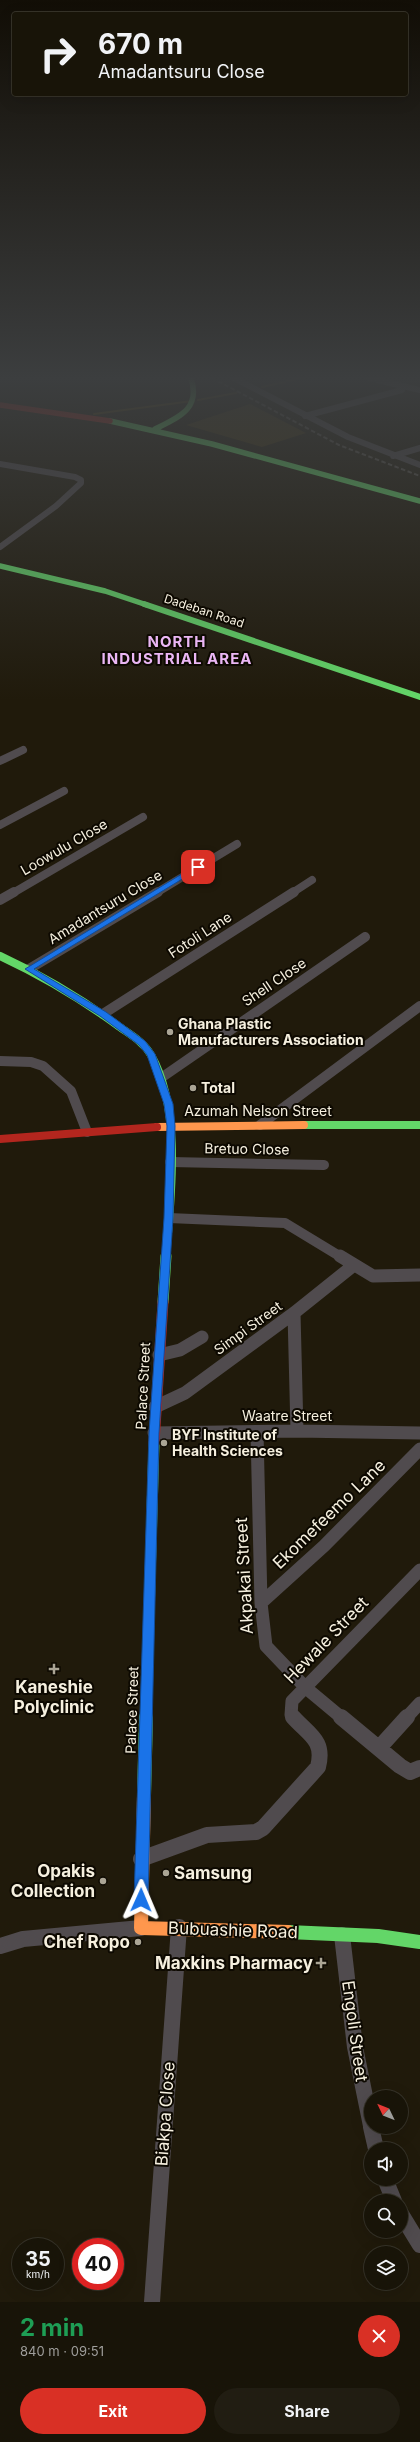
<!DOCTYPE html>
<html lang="en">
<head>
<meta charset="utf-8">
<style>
  :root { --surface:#181408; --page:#211d12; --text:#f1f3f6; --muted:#9f9e9c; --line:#363329; --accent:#d93025 }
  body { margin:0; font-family:Inter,sans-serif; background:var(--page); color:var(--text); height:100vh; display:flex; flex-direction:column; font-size:15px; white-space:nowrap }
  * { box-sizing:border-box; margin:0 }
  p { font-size:13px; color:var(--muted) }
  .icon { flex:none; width:22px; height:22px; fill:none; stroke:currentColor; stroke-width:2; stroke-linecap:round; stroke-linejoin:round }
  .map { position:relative; height:2302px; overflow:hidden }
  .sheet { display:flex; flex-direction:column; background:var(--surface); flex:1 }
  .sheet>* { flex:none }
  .guide { position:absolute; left:12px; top:12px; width:396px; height:84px; border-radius:4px; box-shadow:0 4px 16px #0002,0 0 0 1px var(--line); background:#181408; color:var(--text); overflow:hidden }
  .needle { width:26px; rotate:313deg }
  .fabs { position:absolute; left:364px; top:2090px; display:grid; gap:8px }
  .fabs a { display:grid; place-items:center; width:44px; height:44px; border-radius:50%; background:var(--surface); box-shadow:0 4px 16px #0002,0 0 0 1px var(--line); font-size:20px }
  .speed { position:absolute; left:12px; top:2238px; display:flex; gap:8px; font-size:20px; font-weight:700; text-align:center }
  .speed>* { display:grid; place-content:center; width:52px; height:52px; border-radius:50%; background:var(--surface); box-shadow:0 4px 16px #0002,0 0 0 1px var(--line); line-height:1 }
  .speed small { font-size:10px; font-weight:400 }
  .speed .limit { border:6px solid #d22; background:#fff; color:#111 }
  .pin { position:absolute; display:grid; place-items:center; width:34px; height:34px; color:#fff; margin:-17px; border-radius:8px; box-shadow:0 2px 6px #0006 }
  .me { position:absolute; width:44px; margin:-22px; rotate:1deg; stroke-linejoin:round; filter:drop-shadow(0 0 3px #0008) }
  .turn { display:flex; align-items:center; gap:14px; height:84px; padding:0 20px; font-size:18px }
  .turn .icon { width:52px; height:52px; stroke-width:2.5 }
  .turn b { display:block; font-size:28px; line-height:34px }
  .round { display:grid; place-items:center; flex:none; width:42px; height:42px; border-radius:21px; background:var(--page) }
  .summary { display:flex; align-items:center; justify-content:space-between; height:68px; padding:0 20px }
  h1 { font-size:24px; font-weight:700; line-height:30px; color:#1e9e55 }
  .primary-button { display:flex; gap:8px; margin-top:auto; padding:8px 20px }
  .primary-button a { flex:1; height:46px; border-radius:24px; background:var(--accent); color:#fff; font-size:16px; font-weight:700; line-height:46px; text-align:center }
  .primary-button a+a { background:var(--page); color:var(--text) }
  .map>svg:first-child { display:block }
  .green { fill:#3e310d }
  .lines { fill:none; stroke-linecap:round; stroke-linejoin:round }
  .stream { stroke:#55430b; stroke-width:2 }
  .street-far4 { stroke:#504b4e; stroke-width:6 }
  .street-far3 { stroke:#504b4e; stroke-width:8 }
  .street-far2 { stroke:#504b4e; stroke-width:10 }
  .street-far1 { stroke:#504b4e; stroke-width:13 }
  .street { stroke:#504b4e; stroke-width:16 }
  .fast-far4 { stroke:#63d668; stroke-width:5.5 }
  .fast-far3 { stroke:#63d668; stroke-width:6 }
  .fast-far2 { stroke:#63d668; stroke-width:8 }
  .fast-far1 { stroke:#63d668; stroke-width:11 }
  .fast { stroke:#63d668; stroke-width:14 }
  .slow-far1 { stroke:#ff974d; stroke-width:8 }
  .slow { stroke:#ff974d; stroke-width:14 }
  .jam-far2 { stroke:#b3261e; stroke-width:5.5 }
  .jam-far1 { stroke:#b3261e; stroke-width:8 }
  .jam { stroke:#b3261e; stroke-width:11 }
  .rail { stroke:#59544d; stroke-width:2; stroke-dasharray:4.5 2.5; stroke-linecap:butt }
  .route { fill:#1a73e8; stroke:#114b97 }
  .poi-dot { fill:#aba595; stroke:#0d0901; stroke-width:1.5 }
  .labels { text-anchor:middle; stroke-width:4; stroke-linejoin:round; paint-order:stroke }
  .far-street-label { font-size:12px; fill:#f6f0df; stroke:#0d0901 }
  .street-label { font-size:14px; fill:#f6f0df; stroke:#0d0901 }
  .poi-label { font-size:14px; font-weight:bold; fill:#f6f0df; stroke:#0d0901; text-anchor:start }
  .far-district-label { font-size:15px; font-weight:bold; letter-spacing:1px; fill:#eab6f4; stroke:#0d0901 }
  .near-street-label { font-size:17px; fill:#f6f0df; stroke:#0d0901 }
  .near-poi-label { font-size:17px; font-weight:bold; fill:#f6f0df; stroke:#0d0901; text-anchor:end }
</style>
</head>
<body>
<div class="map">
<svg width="420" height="2302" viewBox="0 0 420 2302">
  <rect width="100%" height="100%" fill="#201a0b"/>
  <path class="green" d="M 250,404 L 306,433 L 262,447 L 186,425 Z"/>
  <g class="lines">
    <path class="stream" d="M 262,387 L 302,378
      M 198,400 L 236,393
      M 94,414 L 192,401"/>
    <path class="street-far4" d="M 234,378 L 348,437 L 420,465
      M 369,378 L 420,390
      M 305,416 L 402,390
      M 393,456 L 420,448
      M 0,464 L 75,477 L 81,480 L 81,483 L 56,506 L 0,547"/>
    <path class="street-far3" d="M 0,761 L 23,750
      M 0,825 L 64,791
      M 13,893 L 143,817
      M 156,893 L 237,844
      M 292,893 L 312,880"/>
    <path class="street-far2" d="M 0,900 L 14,892
      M 29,969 L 158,892
      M 103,1014 L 294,892
      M 0,1061 L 31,1062 L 43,1066 L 71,1091 L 87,1132
      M 161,1078 L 365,937
      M 260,1125 L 420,1006
      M 170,1162 L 324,1165
      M 169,1218 L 285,1223 L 341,1257"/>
    <path class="street-far1" d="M 340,1256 L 373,1276 L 420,1275
      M 294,1313 L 297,1431
      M 159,1355 L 180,1350 L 202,1337
      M 155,1407 L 185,1393 L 294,1313 L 354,1265
      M 257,1432 L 261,1603 L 266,1646 L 306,1688 L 342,1718
      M 154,1433 L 297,1431 L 420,1433
      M 261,1603 L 324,1546 L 420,1449
      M 294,1718 L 291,1715 L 292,1701 L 420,1570
      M 406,1718 L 420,1703"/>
    <path class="street" d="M 341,1717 L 400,1766 L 410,1772 L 420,1768
      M 379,1748 L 407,1717
      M 141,1859 L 207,1835 L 256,1832 L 263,1828 L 318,1767 C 325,1740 309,1735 293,1717
      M 342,1935 L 355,2047 L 371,2126
      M 0,1946 L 23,1939 L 141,1928
      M 371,2127 L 376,2149
      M 385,2179 L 394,2201
      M 401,2214 L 420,2245
      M 152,2302 L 179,1927"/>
    <path class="fast-far4" d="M 110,421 L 212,444 L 420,501
      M 155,429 C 179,417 201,409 191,378
      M 0,566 L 105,591 L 147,605"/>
    <path class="fast-far3" d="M 144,604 L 420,697"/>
    <path class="fast-far2" d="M 0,956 C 41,975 80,998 117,1025 C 129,1034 143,1041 151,1055 C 182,1109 171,1196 166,1257
      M 304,1125 L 420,1125"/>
    <path class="fast-far1" d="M 163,1302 L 166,1256
      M 146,1718 L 154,1443"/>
    <path class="fast" d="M 144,1796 L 146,1717
      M 288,1932 L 378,1936 L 420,1942"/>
    <path class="slow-far1" d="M 157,1127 L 304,1125"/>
    <path class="slow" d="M 144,1796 L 141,1928 L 288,1932"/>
    <path class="jam-far2" d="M 0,405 L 110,421"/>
    <path class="jam-far1" d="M 0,1139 L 157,1127"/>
    <path class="jam" d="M 154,1443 L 163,1302"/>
    <path class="rail" d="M 212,378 L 339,445 L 420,476"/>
  </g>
  <linearGradient id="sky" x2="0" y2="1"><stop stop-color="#120e06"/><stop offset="0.54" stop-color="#3c3e3f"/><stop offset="1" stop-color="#3c3e3f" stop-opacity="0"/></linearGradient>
  <rect width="420" height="700" fill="url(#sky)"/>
  <path class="route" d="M 195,866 L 202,867 L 34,969 L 106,1012 L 145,1041 L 155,1054 L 173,1104 L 175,1126 L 173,1218 L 159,1433 L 148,1900 L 146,1905 L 141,1907 L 136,1905 L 134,1900 L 149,1433 L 164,1218 L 167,1126 L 164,1104 L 147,1055 L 139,1045 L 100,1016 L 25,969 Z"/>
  <g class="poi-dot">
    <circle cx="170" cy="1032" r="4"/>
    <circle cx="193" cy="1088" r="4"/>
    <circle cx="164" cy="1443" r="4"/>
    <path d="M52 1663h4v4h4v4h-4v4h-4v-4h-4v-4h4z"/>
    <circle cx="166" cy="1873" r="4"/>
    <circle cx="103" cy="1881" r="4"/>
    <circle cx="138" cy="1942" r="4"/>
    <path d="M319 1957h4v4h4v4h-4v4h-4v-4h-4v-4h4z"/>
  </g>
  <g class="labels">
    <g class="far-street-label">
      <text transform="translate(204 611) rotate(18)" y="4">Dadeban Road</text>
    </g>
    <g class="street-label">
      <text transform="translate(64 847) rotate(-30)" y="5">Loowulu Close</text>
      <text transform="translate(105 907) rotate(-31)" y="5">Amadantsuru Close</text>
      <text transform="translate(200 935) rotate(-33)" y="5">Fotoli Lane</text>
      <text transform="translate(274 982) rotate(-34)" y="5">Shell Close</text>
      <text x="258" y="1116">Azumah Nelson Street</text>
      <text transform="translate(247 1149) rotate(1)" y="5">Bretuo Close</text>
      <text transform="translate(248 1328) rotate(-36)" y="5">Simpi Street</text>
      <text transform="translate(143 1386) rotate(-87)" y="5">Palace Street</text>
      <text x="287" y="1421">Waatre Street</text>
      <text transform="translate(132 1710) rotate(-88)" y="5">Palace Street</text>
    </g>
    <g class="poi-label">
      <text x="178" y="1029">Ghana Plastic<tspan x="178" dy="16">Manufacturers Association</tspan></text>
      <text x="201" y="1093">Total</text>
      <text x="172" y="1440">BYF Institute of<tspan x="172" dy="16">Health Sciences</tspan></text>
    </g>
    <g class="far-district-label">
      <text x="177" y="647">NORTH<tspan x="177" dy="17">INDUSTRIAL AREA</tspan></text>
    </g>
    <g class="near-street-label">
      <text transform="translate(329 1514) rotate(-44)" y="6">Ekomefeemo Lane</text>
      <text transform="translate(244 1576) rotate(-93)" y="6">Akpakai Street</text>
      <text transform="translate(326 1640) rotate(-46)" y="6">Hewale Street</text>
      <text transform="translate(233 1930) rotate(2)" y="6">Bubuashie Road</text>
      <text transform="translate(355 2031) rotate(82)" y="6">Engoli Street</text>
      <text transform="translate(165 2114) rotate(-86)" y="6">Biakpa Close</text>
    </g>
    <g class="near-poi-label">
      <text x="54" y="1693" text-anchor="middle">Kaneshie<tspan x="54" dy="20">Polyclinic</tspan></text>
      <text x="95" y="1877">Opakis<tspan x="95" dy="20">Collection</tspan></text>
      <text x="174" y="1879" text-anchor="start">Samsung</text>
      <text x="130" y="1948">Chef Ropo</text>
      <text x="313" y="1969">Maxkins Pharmacy</text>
    </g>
  </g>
</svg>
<div class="fabs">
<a><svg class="needle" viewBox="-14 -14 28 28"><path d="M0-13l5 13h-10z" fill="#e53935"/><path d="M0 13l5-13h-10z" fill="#9f9e9c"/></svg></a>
<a><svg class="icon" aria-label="sound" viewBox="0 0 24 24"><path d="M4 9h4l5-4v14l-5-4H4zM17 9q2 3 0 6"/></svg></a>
<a><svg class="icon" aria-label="search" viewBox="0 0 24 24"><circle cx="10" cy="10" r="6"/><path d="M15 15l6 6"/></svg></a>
<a><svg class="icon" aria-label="layers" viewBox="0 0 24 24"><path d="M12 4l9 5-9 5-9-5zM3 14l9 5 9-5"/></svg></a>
</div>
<div class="speed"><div>35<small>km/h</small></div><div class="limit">40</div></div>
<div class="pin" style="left:198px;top:867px;background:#d93025"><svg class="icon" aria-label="arrive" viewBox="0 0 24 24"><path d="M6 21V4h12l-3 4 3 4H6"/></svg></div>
<svg class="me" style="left:141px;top:1900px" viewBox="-20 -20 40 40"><path d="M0-17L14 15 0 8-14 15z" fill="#1a73e8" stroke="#fff" stroke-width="4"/></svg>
<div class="guide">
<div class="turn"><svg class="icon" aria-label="right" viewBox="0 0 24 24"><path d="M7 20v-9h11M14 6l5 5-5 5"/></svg><div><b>670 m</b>Amadantsuru Close</div></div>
</div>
</div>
<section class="sheet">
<div class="summary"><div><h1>2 min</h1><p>840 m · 09:51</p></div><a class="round" style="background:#d93025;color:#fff"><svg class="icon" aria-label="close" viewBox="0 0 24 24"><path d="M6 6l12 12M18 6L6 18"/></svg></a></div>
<div class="primary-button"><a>Exit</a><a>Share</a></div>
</section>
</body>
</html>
